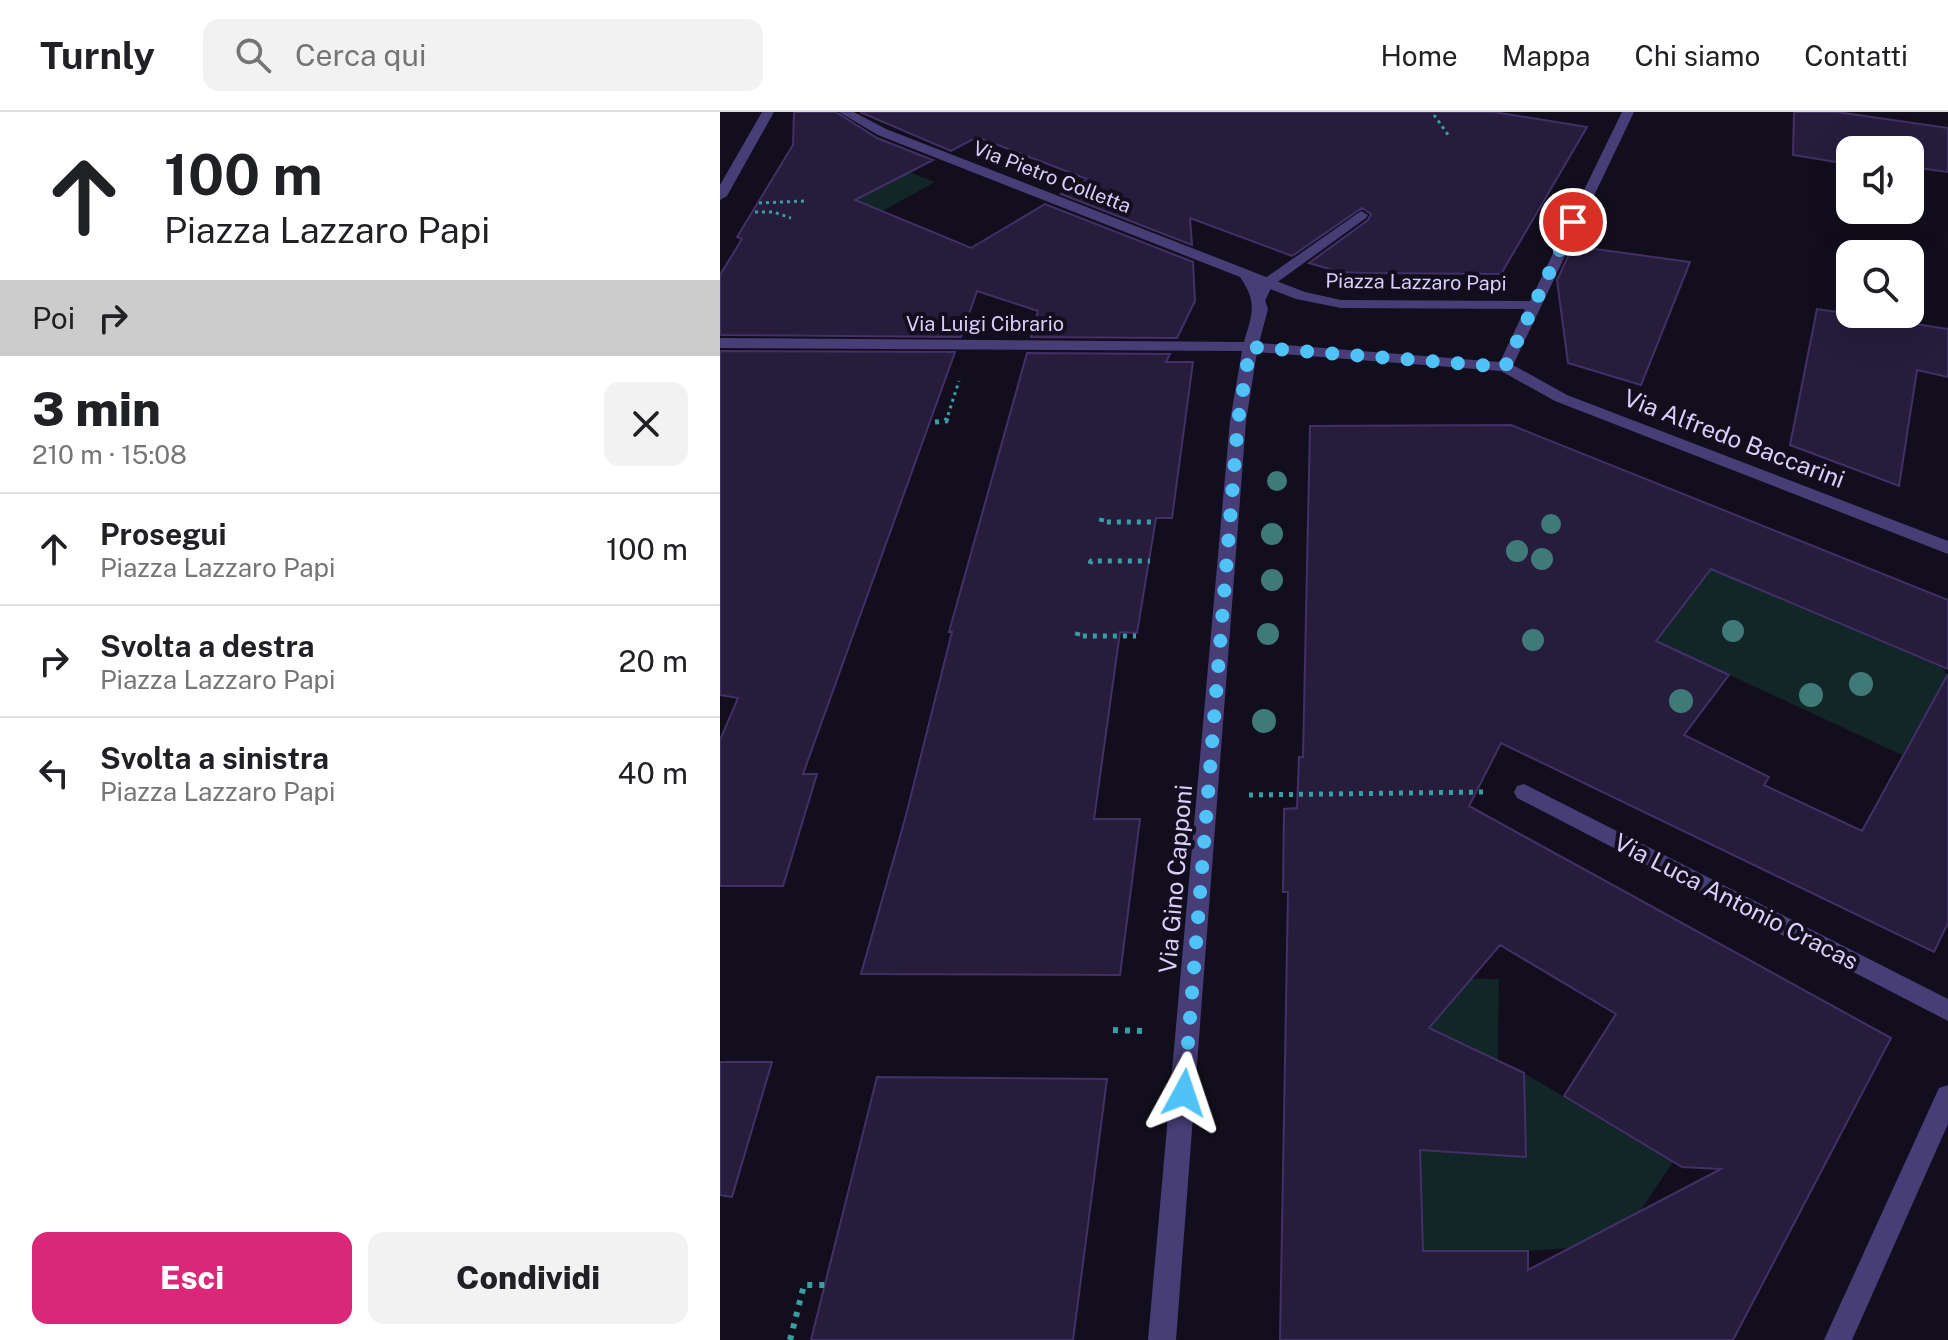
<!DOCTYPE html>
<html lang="it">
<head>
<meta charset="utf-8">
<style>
  :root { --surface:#fff; --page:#f2f2f2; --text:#202124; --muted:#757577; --line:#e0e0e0; --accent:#db2777 }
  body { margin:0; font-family:"Public Sans",sans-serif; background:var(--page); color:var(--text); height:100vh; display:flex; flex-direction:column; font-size:30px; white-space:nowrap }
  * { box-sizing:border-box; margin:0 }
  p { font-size:26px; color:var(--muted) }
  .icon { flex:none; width:44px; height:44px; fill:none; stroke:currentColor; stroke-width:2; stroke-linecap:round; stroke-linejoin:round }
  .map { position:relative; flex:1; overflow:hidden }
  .details { display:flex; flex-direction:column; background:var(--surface); width:720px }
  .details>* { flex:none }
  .top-card { background:#fff; color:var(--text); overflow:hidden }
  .tools { position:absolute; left:1116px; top:24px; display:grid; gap:16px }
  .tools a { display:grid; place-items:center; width:88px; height:88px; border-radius:16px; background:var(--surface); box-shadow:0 8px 32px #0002; font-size:40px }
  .pin { position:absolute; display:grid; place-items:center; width:68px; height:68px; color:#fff; margin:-34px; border:4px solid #fff; border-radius:50%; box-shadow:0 2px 8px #0007 }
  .me { position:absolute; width:88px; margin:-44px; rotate:5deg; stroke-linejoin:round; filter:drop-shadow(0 0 6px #0008) }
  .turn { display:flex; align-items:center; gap:28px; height:168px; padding:0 32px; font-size:36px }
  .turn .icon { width:104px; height:104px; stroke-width:2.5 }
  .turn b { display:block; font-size:56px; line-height:68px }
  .then { display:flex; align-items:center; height:76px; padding:0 32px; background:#0003; gap:16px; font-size:30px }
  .round { display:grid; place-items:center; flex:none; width:84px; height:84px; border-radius:16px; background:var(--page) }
  .overview { display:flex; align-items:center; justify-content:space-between; height:136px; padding:0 32px }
  h1 { font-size:48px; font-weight:800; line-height:60px }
  .primary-button { display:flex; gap:16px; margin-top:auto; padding:16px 32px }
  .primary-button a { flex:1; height:92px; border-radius:16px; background:var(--accent); color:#fff; font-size:32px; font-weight:800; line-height:92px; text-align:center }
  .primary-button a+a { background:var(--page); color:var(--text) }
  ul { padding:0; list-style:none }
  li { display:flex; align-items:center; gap:24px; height:112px; padding:0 32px; border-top:2px solid var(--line) }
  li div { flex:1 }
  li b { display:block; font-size:30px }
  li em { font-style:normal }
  header { display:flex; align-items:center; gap:48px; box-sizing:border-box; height:112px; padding:0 40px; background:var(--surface); border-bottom:2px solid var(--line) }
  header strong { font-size:38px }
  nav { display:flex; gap:44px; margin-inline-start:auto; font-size:28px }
  .search { width:560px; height:72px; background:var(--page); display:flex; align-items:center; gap:20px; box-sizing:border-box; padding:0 28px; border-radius:16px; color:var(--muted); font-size:30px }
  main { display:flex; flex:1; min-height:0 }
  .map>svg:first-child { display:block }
  .green { fill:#122527 }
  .building { fill:#261c3c; stroke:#423066; stroke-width:2; fill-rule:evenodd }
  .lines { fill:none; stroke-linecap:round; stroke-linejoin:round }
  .path-far2 { stroke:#399ea4; stroke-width:3; stroke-dasharray:3 4; stroke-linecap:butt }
  .path-far1 { stroke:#399ea4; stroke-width:5; stroke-dasharray:4 6; stroke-linecap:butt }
  .path { stroke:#399ea4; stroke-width:6; stroke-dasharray:5 7; stroke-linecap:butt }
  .lane { fill:#473e78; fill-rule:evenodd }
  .street { fill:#473e78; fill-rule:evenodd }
  .tree { fill:#3f7a79 }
  .route { stroke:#4fc3f7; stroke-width:14; stroke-dasharray:0 25.2 }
  .labels { text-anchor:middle; stroke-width:8; stroke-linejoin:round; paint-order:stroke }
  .far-street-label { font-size:20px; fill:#d9cffa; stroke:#130e1d }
  .street-label { font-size:24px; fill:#d9cffa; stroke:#130e1d }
</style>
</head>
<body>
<header>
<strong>Turnly</strong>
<div class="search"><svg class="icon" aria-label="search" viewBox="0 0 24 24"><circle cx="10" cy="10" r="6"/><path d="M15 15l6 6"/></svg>Cerca qui</div>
<nav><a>Home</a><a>Mappa</a><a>Chi siamo</a><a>Contatti</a></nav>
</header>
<main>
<section class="details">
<div class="top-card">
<div class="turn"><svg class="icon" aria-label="ahead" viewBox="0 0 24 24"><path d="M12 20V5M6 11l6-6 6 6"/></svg><div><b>100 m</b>Piazza Lazzaro Papi</div></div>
<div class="then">Poi<svg class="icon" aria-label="right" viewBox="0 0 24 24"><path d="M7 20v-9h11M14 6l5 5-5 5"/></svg></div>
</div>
<div class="overview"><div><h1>3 min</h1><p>210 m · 15:08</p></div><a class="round"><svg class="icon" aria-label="close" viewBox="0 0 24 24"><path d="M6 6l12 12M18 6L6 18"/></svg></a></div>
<ul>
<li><svg class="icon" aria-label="ahead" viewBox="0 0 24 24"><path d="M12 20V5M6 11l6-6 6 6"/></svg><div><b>Prosegui</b><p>Piazza Lazzaro Papi</p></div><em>100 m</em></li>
<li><svg class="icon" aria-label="right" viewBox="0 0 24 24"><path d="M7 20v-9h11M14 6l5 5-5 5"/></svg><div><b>Svolta a destra</b><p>Piazza Lazzaro Papi</p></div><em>20 m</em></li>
<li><svg class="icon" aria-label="left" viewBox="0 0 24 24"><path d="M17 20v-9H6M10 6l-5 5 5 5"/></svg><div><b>Svolta a sinistra</b><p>Piazza Lazzaro Papi</p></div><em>40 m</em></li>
</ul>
<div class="primary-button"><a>Esci</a><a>Condividi</a></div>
</section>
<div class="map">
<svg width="1228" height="1228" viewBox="0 0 1228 1228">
  <rect width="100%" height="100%" fill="#130e1d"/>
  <path class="green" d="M 189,60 L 215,70 L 159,101 L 132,90 Z
    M 789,360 L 882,399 L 875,408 L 1222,555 L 1228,565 L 1182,643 L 936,529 L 957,501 L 837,451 L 804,489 L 926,542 L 920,550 L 993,584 L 957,630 L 787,547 Z
    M 694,866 L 779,867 L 776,1042 L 806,1044 L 804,961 L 953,1050 L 920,1099 L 850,1136 L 775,1141 L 678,1138 Z"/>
  <path class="building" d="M 74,0 L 116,0 L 157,26 L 213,48 L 135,88 L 251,136 L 325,92 L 473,150 L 475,189 L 457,226 L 311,225 L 318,199 L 257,179 L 241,225 L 0,223 L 0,163 L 22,127 L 17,125 L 73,33 Z
    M 140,0 L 774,0 L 867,15 L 781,162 L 642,161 L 620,160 L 589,151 L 648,108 L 651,102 L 642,96 L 572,144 L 470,106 L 472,133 L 341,82 L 367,67 L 257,25 L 231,39 Z
    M 1074,0 L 1117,0 L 1228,16 L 1228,60 L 1198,56 L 1198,60 L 1190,59 L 1190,38 L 1130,38 L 1130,49 L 1116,50 L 1073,43 Z
    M 853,134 L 970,150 L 921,273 L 848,251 L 837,168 Z
    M 1097,197 L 1228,217 L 1228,265 L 1197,258 L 1179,374 L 1070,333 Z
    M 0,239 L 235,240 L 83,662 L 97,662 L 63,774 L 0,774 L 0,628 L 18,586 L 0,583 Z
    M 307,241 L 450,242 L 446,250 L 473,250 L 452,406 L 436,406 L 417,521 L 400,520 L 374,707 L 420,707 L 400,863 L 141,862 L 185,707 L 232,520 L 229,520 Z
    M 791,313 L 1228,488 L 1228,557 L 991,457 L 936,529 L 1009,563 L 964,623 L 1049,665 L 1044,673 L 1142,719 L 1228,562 L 1228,811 L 1214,840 L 781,631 L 749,694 L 1171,926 L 1013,1228 L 560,1228 L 568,780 L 563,780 L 564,697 L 577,696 L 579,645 L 583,645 L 590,314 ZM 780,833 L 896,902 L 844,984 L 962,1055 L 1001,1057 L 808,1158 L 808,1139 L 703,1139 L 700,1038 L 806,1045 L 804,961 L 709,916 Z
    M 0,950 L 52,950 L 12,1085 L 0,1083 Z
    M 157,965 L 387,967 L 353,1228 L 91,1228 Z"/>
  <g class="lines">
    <path class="path-far2" d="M 714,3 L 729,24
      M 39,91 L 85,89
      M 35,100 L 53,100 L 71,106
      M 228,303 L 239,269"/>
    <path class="path-far1" d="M 215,310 L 226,309 L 229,301
      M 382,406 L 381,410 L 436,410
      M 370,452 L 371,449 L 430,449
      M 358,520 L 357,524 L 416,524
      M 529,683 L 767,680"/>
    <path class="path" d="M 393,918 L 424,919
      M 70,1228 L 84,1173 L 105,1173"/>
    <path class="lane" d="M 641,99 L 648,103 L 646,106 L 552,174 L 545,189 L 535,189 L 533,186 L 541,169 Z"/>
    <path class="street" d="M 42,0 L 54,0 L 7,84 L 0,88 L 0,73 Z
      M 119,0 L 134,0 L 166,17 L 585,180 L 621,188 L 810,189 L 902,0 L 914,0 L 793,253 L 847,283 L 1228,429 L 1228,442 L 835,289 L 781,259 L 537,240 L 526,309 L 456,1228 L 428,1228 L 510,309 L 522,239 L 0,236 L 0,226 L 524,230 C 532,202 538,191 520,165 L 158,23 ZM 540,173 L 576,187 L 621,196 L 805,197 L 780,250 L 539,231 L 548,197 Z
      M 804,672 L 1228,887 L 1228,909 L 797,686 L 794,680 L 797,674 Z
      M 1228,973 L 1228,1012 L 1132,1228 L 1104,1228 L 1219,976 Z"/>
  </g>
  <g class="tree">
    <circle cx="557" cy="369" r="10"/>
    <circle cx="831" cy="412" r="10"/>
    <circle cx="552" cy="422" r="11"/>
    <circle cx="797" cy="439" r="11"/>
    <circle cx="822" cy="447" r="11"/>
    <circle cx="552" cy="468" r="11"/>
    <circle cx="1013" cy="519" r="11"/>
    <circle cx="548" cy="522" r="11"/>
    <circle cx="813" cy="528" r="11"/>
    <circle cx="1141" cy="572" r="12"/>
    <circle cx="1091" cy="583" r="12"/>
    <circle cx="961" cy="589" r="12"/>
    <circle cx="544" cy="609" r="12"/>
  </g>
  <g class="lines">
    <path class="route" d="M 464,981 L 518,309 L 530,235 L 785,255 L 853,110"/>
  </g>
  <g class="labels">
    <g class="far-street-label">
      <text transform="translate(332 65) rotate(21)" y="7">Via Pietro Colletta</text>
      <text transform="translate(696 170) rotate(1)" y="7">Piazza Lazzaro Papi</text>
      <text x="265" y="219">Via Luigi Cibrario</text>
    </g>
    <g class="street-label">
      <text transform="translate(1014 327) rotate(21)" y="8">Via Alfredo Baccarini</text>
      <text transform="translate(456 767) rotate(-85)" y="8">Via Gino Capponi</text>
      <text transform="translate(1016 790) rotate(27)" y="8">Via Luca Antonio Cracas</text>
    </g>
  </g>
</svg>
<div class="tools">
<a><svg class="icon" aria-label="sound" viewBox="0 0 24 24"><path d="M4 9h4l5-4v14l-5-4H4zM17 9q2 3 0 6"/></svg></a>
<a><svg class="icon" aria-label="search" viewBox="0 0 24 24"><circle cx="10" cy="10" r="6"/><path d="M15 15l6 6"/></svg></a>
</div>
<div class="pin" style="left:853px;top:110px;background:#d93025"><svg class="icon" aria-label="arrive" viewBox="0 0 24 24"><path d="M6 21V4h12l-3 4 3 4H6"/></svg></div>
<svg class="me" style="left:464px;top:981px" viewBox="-20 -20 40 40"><path d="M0-17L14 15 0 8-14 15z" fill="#4fc3f7" stroke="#fff" stroke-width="4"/></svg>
</div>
</main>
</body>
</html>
